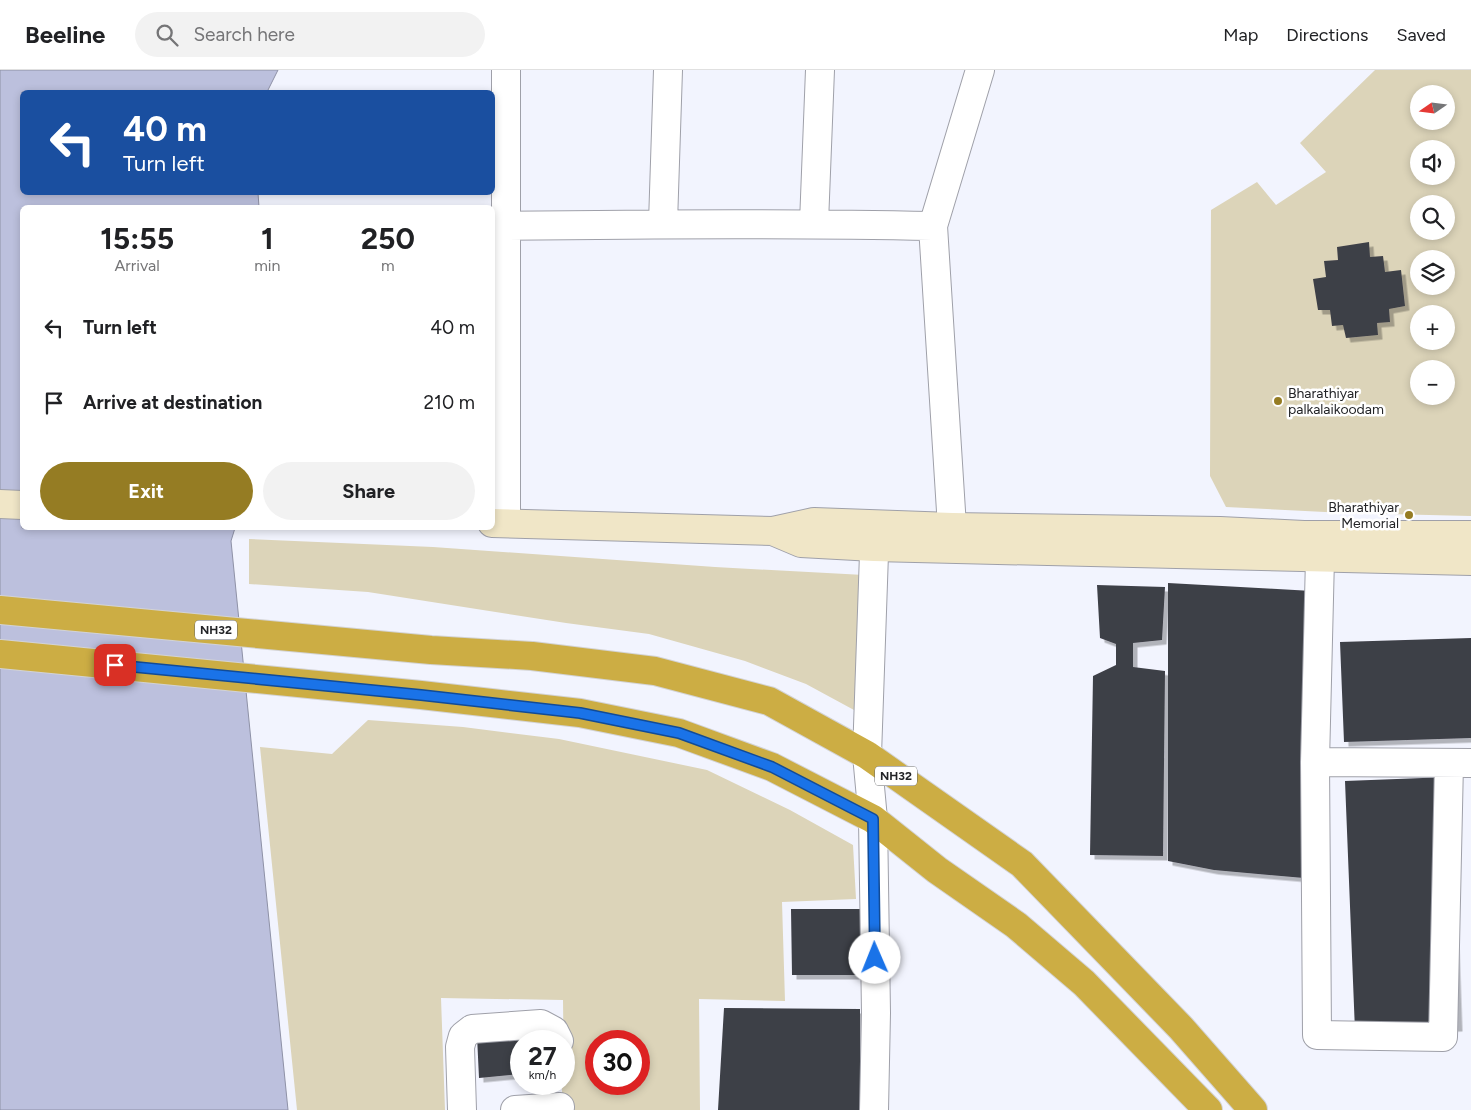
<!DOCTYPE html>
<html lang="en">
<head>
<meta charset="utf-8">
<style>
  :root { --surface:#fff; --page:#f2f2f2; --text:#202124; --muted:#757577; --line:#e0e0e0; --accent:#957c23 }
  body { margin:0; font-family:Figtree,sans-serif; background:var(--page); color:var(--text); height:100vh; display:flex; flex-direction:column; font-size:19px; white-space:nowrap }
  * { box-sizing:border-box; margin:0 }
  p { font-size:16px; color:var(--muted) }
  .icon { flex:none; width:28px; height:28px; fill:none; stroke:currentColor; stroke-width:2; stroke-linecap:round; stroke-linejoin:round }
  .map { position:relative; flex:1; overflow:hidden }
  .panel { position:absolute; left:20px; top:135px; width:475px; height:325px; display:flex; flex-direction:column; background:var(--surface); border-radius:8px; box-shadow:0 2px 8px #0003 }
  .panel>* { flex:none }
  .guide { position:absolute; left:20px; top:20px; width:475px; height:105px; border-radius:8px; box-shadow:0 2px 8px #0003; background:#1a4fa0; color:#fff; overflow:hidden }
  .needle { width:32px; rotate:256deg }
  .buttons { position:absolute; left:1410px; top:15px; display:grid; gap:10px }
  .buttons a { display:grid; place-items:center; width:45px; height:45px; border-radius:50%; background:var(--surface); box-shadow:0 2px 8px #0003; font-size:25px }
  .speed { position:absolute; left:510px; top:960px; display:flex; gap:10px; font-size:25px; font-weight:700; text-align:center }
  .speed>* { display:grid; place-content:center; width:65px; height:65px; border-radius:50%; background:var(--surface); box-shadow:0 2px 8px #0003; line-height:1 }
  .speed small { font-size:12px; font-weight:400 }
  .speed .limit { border:8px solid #d22; background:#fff; color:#111 }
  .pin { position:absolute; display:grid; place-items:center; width:42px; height:42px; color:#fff; margin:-21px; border-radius:10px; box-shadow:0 2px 8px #0006 }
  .me { position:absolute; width:55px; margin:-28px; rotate:359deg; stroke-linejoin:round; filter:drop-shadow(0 0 4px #0008) }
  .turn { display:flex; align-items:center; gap:18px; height:105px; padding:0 20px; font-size:22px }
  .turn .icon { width:65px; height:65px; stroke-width:2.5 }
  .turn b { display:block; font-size:35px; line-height:42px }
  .eta { display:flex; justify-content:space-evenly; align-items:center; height:85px; text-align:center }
  .eta b { font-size:30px; font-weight:700; line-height:35px }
  .cta { display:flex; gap:10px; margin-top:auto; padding:10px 20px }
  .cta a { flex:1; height:58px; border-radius:30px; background:var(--accent); color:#fff; font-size:20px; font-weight:700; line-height:58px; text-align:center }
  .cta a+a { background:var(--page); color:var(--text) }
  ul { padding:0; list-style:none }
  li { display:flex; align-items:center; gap:15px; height:75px; padding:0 20px }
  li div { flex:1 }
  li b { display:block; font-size:19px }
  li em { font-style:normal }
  header { display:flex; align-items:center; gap:30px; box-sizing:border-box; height:70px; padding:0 25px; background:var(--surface); border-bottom:1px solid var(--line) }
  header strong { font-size:24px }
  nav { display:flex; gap:28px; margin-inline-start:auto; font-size:18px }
  .search { width:350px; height:45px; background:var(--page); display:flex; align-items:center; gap:12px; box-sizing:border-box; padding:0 18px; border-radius:28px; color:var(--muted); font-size:19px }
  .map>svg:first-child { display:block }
  .green { fill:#dcd4b9; fill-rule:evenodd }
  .water { fill:#bcc0dd; stroke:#8e91a6 }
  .building { fill:#3e3f47; filter:url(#shadow) }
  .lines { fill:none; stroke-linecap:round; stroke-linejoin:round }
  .street-casing { stroke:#9fa0a9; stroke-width:30 }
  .secondary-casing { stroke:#9fa0a9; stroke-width:30 }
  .highway-casing { stroke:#d3d3d4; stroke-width:30 }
  .street { stroke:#fff; stroke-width:28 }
  .secondary { stroke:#f0e6c7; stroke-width:28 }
  .highway { stroke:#ccad44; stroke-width:28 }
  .route-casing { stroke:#114b97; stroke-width:12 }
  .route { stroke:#1a73e8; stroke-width:9 }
  .poi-dot { fill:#957c23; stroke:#fff; stroke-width:2 }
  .labels { text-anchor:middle; stroke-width:5; stroke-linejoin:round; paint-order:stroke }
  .shield { fill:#fff; stroke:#656668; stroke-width:1 }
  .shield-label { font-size:12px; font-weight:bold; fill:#232427 }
  .poi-label { font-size:14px; fill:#232427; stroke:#fff; text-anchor:start }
</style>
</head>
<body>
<header>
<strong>Beeline</strong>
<div class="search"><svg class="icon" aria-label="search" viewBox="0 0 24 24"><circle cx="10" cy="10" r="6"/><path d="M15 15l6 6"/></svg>Search here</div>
<nav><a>Map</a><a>Directions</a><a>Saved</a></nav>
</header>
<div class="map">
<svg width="1471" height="1040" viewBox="0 0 1471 1040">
  <defs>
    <filter id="shadow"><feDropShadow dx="4.5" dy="4.5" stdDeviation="0" flood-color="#0004"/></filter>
  </defs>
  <rect width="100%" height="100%" fill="#f2f4fe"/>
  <path class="green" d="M 1375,0 L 1471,0 L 1471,446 L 1345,443 L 1226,437 L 1210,406 L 1211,140 L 1257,112 L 1276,135 L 1326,102 L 1300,73 ZM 1419,24 L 1446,24 L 1446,51 L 1419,51 ZM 1419,79 L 1446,79 L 1446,106 L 1419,106 ZM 1419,134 L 1446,134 L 1446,161 L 1419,161 ZM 1419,189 L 1446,189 L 1446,216 L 1419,216 ZM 1419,244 L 1446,244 L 1446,271 L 1419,271 ZM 1419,299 L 1446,299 L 1446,326 L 1419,326 Z
    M 249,469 L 433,477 L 715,497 L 864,505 L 854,640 L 806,614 L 745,591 L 649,564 L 566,553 L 368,522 L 249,514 Z
    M 368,650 L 463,657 L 559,669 L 707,700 L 790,740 L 853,775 L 856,829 L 782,832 L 785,931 L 699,929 L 700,1040 L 562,1040 L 562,1014 L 564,1014 L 563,930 L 441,928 L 445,1040 L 297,1040 L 260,677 L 332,684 ZM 596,971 L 639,971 L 639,1014 L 596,1014 Z"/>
  <path class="water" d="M 0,0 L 278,0 L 267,22 L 22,22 L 22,122 L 258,123 L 259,137 L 22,138 L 22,458 L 235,458 L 231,471 L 288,1040 L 0,1040 Z"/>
  <path class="building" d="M 1369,172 L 1370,187 L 1383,186 L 1385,202 L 1401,200 L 1405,236 L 1389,239 L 1390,252 L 1377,253 L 1378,265 L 1346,268 L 1343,255 L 1332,256 L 1330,240 L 1318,240 L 1313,209 L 1326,207 L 1324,191 L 1338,190 L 1337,177 Z
    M 1168,513 L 1312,521 L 1304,808 L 1214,800 L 1168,791 Z
    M 1097,515 L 1165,517 L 1162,570 L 1133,573 L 1133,597 L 1165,601 L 1163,786 L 1090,785 L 1093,606 L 1116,595 L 1116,574 L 1100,568 Z
    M 1471,568 L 1471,668 L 1344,672 L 1340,572 Z
    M 1449,707 L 1458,957 L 1355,961 L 1345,711 Z
    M 791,839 L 860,839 L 860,905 L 792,905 Z
    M 724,938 L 860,939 L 860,1040 L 718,1040 Z
    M 540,965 L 540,971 L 521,971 L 521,1004 L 479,1008 L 477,966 Z"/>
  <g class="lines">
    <g class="street-casing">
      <path id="street" d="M 506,0 L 506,453
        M 663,153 L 668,0
        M 814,153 L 820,0
        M 492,156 C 639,154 786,153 933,156 L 980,0
        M 933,156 L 952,457
        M 1320,488 L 1315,692 L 1317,965 L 1443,967 L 1449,693
        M 1315,692 L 1471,693
        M 462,1040 L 460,977 L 463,966 L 472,959 L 541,954 L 554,961 L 559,971
        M 515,1040 L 560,1037
        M 874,1040 L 876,943 L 873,749 L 867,685 L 875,455"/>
    </g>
    <g class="secondary-casing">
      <path id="secondary" d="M 0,434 L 22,435
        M 492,453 L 773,461 L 814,452 L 952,457 L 1220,461 L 1304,465 L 1471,465
        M 775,462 L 801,473 L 874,477 L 1471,491"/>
    </g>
    <g class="highway-casing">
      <path id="highway" d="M 0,540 L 431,580 L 532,586 L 655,601 L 769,631 L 867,685 L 1022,794 L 1181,958 L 1253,1040
        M 0,584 L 421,625 L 580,643 L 679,663 L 772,697 L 873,749 L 937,800 L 1016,855 L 1084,913 L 1208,1040"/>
    </g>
    <use href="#street" class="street"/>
    <use href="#secondary" class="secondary"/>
    <use href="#highway" class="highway"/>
  </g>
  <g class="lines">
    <g class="route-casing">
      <path id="route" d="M 115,595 L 421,625 L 580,643 L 679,663 L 772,697 L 873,749 L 875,888"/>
    </g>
    <use href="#route" class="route"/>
  </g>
  <g class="poi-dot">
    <circle cx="1278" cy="331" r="5"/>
    <circle cx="1409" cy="445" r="5"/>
  </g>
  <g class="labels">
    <g class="shield">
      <rect x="195" y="550.5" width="42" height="19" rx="4"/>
      <rect x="875" y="696.5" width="42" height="19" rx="4"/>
    </g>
    <g class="shield-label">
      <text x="216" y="564">NH32</text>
      <text x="896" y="710">NH32</text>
    </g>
    <g class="poi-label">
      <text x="1288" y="328">Bharathiyar<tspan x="1288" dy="16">palkalaikoodam</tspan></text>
      <text x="1399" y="442" text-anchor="end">Bharathiyar<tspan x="1399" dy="16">Memorial</tspan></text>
    </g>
  </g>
</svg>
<div class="buttons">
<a><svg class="needle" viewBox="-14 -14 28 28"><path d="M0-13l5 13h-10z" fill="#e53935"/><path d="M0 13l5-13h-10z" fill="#757577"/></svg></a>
<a><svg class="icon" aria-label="sound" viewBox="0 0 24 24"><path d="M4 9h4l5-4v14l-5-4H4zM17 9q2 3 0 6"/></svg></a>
<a><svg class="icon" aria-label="search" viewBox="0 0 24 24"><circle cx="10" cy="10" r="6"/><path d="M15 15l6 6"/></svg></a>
<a><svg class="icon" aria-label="layers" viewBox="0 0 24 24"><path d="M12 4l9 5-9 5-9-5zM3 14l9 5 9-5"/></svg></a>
<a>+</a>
<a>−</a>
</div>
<div class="speed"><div>27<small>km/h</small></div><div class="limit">30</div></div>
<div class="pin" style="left:115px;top:595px;background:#d93025"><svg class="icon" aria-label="arrive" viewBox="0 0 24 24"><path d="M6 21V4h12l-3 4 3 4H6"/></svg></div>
<svg class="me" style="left:875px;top:888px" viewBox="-20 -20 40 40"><circle r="19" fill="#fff"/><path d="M0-13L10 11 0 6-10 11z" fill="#1a73e8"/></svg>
<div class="guide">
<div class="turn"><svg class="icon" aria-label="left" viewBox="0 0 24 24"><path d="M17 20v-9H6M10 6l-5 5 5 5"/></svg><div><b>40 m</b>Turn left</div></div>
</div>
<section class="panel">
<div class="eta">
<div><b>15:55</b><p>Arrival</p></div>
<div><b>1</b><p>min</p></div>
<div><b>250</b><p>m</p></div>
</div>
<ul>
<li><svg class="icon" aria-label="left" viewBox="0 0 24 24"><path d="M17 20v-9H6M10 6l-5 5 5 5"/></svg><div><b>Turn left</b></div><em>40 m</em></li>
<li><svg class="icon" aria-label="arrive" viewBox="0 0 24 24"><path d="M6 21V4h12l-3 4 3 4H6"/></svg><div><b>Arrive at destination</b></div><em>210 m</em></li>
</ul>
<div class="cta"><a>Exit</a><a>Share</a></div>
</section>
</div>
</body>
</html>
